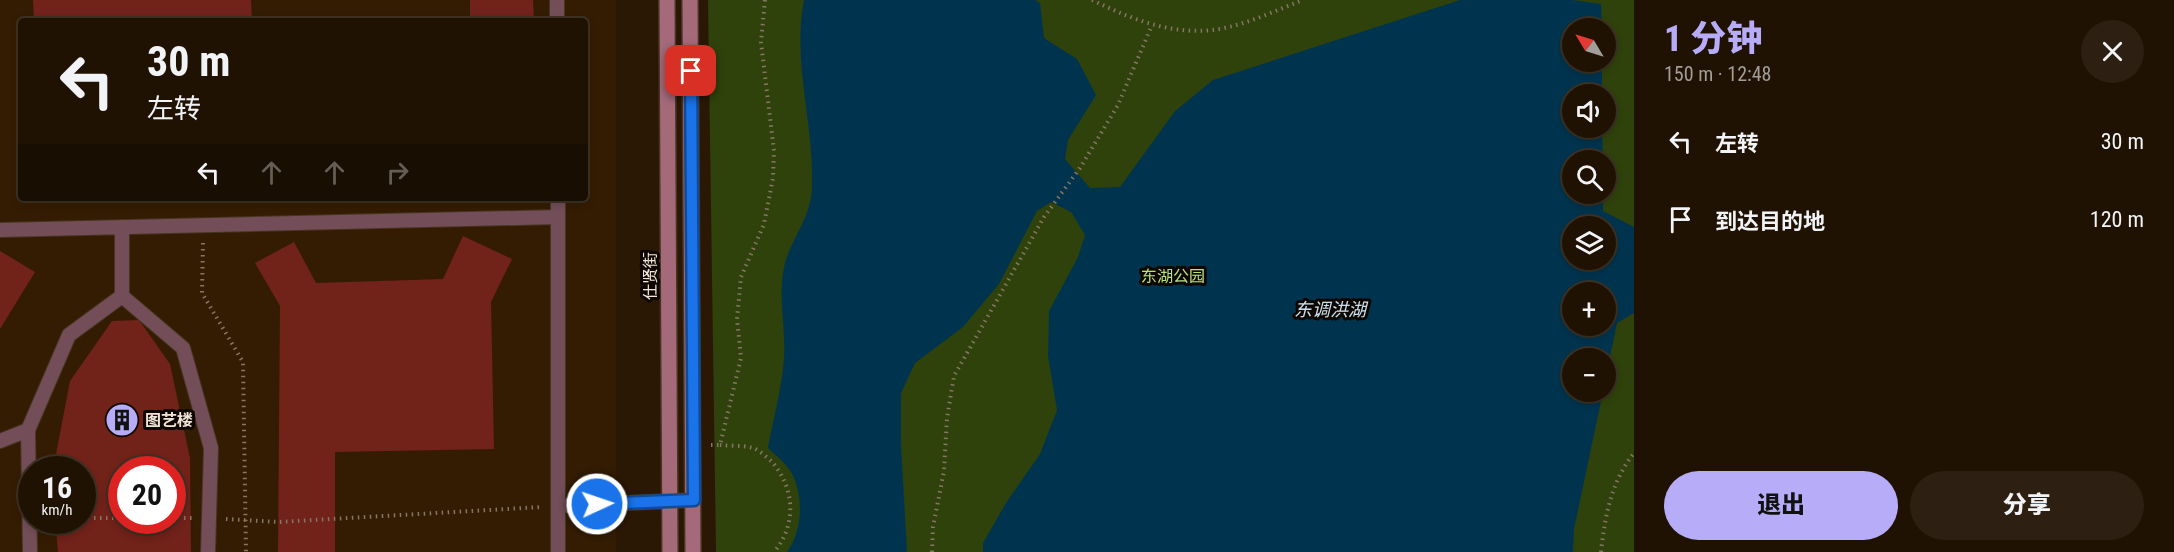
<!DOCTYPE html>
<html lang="zh">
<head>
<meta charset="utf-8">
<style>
  :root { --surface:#201203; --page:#2d2012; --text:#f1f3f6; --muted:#a29e9a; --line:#3d3225; --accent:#b6acf8 }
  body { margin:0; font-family:"Roboto Condensed","Noto Sans SC",sans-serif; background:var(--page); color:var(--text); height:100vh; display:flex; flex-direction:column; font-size:22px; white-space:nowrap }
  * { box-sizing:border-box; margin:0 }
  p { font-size:20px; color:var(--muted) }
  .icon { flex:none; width:33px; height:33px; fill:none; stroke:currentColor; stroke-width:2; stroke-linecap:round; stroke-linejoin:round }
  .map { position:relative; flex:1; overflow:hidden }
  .panel { display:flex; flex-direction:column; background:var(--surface); width:540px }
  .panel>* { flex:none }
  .banner { position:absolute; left:18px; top:18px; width:570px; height:183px; border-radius:6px; box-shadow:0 3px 9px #0003,0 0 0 2px var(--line); background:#201203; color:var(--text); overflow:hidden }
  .needle { width:39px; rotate:308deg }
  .tools { position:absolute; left:1562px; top:18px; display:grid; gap:12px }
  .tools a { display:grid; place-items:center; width:54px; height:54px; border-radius:50%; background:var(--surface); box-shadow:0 3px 9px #0003,0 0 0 2px var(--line); font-size:30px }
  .speed { position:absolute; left:18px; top:456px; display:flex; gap:12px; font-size:30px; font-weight:700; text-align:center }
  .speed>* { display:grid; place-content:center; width:78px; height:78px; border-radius:50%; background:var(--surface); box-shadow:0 3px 9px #0003,0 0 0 2px var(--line); line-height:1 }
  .speed small { font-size:15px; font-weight:400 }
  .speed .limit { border:9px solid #d22; background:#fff; color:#111 }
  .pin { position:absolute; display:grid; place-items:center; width:51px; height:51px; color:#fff; margin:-26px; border-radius:12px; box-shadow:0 3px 9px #0006 }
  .me { position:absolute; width:66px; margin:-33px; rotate:87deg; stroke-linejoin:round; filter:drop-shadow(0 0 4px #0008) }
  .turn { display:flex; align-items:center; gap:21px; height:126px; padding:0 30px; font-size:27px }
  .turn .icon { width:78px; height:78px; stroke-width:2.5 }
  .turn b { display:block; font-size:42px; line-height:51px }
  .lanes { display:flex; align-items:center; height:57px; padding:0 30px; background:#0003; justify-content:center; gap:30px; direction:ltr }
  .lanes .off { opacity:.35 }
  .round { display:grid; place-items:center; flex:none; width:63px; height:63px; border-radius:32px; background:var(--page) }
  .head { display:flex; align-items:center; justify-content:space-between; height:102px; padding:0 30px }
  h1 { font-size:36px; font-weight:800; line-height:45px; color:var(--accent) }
  .action { display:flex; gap:12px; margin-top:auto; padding:12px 30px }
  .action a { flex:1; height:69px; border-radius:36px; background:var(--accent); color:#111; font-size:24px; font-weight:800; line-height:69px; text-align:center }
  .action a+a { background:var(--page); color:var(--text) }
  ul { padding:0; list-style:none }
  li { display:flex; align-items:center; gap:18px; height:78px; padding:0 30px }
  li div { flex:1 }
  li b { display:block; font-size:22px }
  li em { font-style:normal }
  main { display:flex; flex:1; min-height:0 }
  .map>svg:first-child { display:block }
  .built { fill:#341c02; fill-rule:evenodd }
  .green { fill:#2f420b; fill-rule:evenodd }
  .water { fill:#00344e; fill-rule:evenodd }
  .building { fill:#712219; fill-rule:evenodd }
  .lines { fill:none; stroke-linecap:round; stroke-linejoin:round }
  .lane-casing { stroke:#473522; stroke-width:16 }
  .secondary-casing { stroke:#473522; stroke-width:18 }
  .path { stroke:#877666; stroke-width:4; stroke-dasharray:1.5 4.5; stroke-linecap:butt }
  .lane { stroke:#734e58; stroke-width:14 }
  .secondary { stroke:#a46a7a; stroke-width:15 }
  .route-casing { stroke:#114b97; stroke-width:15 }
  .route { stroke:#1a73e8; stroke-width:10 }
  .labels { text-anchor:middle; stroke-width:6; stroke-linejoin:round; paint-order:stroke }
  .street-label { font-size:16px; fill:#f3e6d9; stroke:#0d0601 }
  .park-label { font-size:16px; fill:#b8e377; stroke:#0d0601 }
  .poi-label { font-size:16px; font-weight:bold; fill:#f3e6d9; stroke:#0d0601; text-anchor:start }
  .water-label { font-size:18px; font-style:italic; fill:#cde1ef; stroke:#0d0601 }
</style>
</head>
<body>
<main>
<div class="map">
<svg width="1634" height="552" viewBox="0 0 1634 552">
  <rect width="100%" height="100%" fill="#2b1804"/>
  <path class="built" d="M 0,0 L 616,0 L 616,552 L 0,552 ZM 21,21 L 585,21 L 585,198 L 21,198 ZM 32,470 L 82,470 L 82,520 L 32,520 ZM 122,470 L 172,470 L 172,520 L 122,520 Z"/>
  <path class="green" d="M 708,0 L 1634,0 L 1634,552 L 716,552 ZM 1572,28 L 1605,28 L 1605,62 L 1572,62 ZM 1572,94 L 1605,94 L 1605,128 L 1572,128 ZM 1572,160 L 1605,160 L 1605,194 L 1572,194 ZM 1572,226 L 1605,226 L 1605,260 L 1572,260 ZM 1572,292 L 1605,292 L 1605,326 L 1572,326 ZM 1572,358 L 1605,358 L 1605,392 L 1572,392 Z"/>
  <path class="water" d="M 804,0 L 1035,0 L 1040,3 L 1044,38 L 1077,59 L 1096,95 L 1068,140 L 1065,159 L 1090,188 L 1120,187 L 1175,111 L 1213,80 L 1460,0 L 1572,0 L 1601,4 L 1602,28 L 1572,28 L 1572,62 L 1602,62 L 1602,94 L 1572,94 L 1572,128 L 1602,128 L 1603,160 L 1572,160 L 1572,194 L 1603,194 L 1603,211 L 1634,227 L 1634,313 L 1617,323 L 1605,381 L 1605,358 L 1572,358 L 1572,392 L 1603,392 L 1574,529 L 1573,552 L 983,552 L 983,543 L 1006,503 L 1040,454 L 1057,410 L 1048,356 L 1049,311 L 1078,257 L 1085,235 L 1071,212 L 1051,202 L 1037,211 L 999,284 L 963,327 L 915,363 L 901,393 L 901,445 L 907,552 L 787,552 C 803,530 804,495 791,472 C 786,463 775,455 768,448 C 773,419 782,388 784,358 C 786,326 777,294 785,263 C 793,236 812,215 812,186 C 814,123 792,63 804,0 ZM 1572,226 L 1605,226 L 1605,260 L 1572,260 ZM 1572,292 L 1605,292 L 1605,326 L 1572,326 Z"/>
  <path class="building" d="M 33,0 L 251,0 L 252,21 L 34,21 Z
    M 470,0 L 533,0 L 534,21 L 470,21 Z
    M 406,198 L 516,198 L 516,200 L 406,203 Z
    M 463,236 L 512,259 L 491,302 L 494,449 L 335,452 L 335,552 L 278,552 L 280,306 L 255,263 L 294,242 L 316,283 L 443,279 Z
    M 0,251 L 35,272 L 0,329 Z
    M 139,320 L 170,364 L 190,458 L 191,552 L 58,552 L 55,520 L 82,520 L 82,470 L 53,470 L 70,381 L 112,321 ZM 122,470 L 172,470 L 172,520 L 122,520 Z"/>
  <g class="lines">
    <g class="lane-casing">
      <path id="lane" d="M 557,0 L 557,21
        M 558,198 L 558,552
        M 0,230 L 558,217
        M 122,296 L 183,348 L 211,448 L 208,552
        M 122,296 L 122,227
        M 0,441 L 28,430
        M 558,506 L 694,500
        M 30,552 L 28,430 L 69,335 L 122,296"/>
    </g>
    <g class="secondary-casing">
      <path id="secondary" d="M 667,0 L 670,552
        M 690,0 L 693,552"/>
    </g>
    <path class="path" d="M 1092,0 C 1135,21 1181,39 1229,27 C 1254,21 1279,9 1303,0
      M 203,243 L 202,293 L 243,362 L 246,552
      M 711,445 L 720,445 L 741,358 L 737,319 L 741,277 L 764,224 L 773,178 L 774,151 L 761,42 L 765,0
      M 720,445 C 730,446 743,445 753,448 C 759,450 767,457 772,462 C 795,488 797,525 774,552
      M 82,518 L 122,518
      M 172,518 L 192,518
      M 226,519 L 278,522 L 542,507
      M 932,552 L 933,527 L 944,471 L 947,418 L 954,376 L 1044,217 L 1080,168 L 1118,105 L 1152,25
      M 1601,552 C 1605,516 1611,482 1634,453"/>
    <use href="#lane" class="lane"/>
    <use href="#secondary" class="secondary"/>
  </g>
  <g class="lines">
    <g class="route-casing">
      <path id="route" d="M 597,504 L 694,500 L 691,71"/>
    </g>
    <use href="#route" class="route"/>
  </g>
  <defs>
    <g id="building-disc" transform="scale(1.725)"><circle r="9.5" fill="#b6acf8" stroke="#0d0601"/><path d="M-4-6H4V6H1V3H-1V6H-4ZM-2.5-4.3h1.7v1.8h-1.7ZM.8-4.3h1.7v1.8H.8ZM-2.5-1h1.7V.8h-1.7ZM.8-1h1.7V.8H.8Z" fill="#111"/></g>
  </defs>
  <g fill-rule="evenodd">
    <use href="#building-disc" x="122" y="420"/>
  </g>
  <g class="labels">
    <g class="street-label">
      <text transform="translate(650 276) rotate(-90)" y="6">仕贤街</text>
    </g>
    <g class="park-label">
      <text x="1173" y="282">东湖公园</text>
    </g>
    <g class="poi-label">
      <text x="145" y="426">图艺楼</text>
    </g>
    <g class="water-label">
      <text x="1330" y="316">东调洪湖</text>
    </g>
  </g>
</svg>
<div class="tools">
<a><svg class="needle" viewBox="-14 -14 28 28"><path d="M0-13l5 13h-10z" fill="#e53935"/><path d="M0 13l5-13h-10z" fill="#a29e9a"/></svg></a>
<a><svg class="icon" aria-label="sound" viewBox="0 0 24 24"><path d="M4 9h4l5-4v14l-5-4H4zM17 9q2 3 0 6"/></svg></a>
<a><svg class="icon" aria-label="search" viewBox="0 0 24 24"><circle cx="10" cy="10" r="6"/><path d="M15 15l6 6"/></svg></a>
<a><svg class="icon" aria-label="layers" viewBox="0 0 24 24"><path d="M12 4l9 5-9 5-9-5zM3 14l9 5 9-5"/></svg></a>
<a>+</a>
<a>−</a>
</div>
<div class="speed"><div>16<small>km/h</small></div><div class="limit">20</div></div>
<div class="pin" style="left:691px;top:71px;background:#d93025"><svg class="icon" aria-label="arrive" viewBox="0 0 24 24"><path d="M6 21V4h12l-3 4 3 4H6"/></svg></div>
<svg class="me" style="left:597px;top:504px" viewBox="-20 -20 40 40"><circle r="17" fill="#1a73e8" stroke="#fff" stroke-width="3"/><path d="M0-11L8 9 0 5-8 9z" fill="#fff"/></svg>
<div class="banner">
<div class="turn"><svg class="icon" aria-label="left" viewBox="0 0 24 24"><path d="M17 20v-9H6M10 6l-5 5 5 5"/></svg><div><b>30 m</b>左转</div></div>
<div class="lanes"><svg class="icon" aria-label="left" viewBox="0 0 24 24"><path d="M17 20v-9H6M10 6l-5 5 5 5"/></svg><svg class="icon off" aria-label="ahead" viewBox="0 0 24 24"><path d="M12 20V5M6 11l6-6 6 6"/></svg><svg class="icon off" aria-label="ahead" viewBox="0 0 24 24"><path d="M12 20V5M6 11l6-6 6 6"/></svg><svg class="icon off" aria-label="right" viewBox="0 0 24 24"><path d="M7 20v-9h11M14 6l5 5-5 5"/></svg></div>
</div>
</div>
<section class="panel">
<div class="head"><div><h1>1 分钟</h1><p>150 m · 12:48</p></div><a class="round"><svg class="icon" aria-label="close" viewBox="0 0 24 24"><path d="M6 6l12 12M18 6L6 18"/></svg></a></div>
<ul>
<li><svg class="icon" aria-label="left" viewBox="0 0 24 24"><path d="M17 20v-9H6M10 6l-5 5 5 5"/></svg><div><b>左转</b></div><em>30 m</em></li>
<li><svg class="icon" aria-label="arrive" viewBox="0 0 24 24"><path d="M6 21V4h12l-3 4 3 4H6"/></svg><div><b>到达目的地</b></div><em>120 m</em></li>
</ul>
<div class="action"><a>退出</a><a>分享</a></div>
</section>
</main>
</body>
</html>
